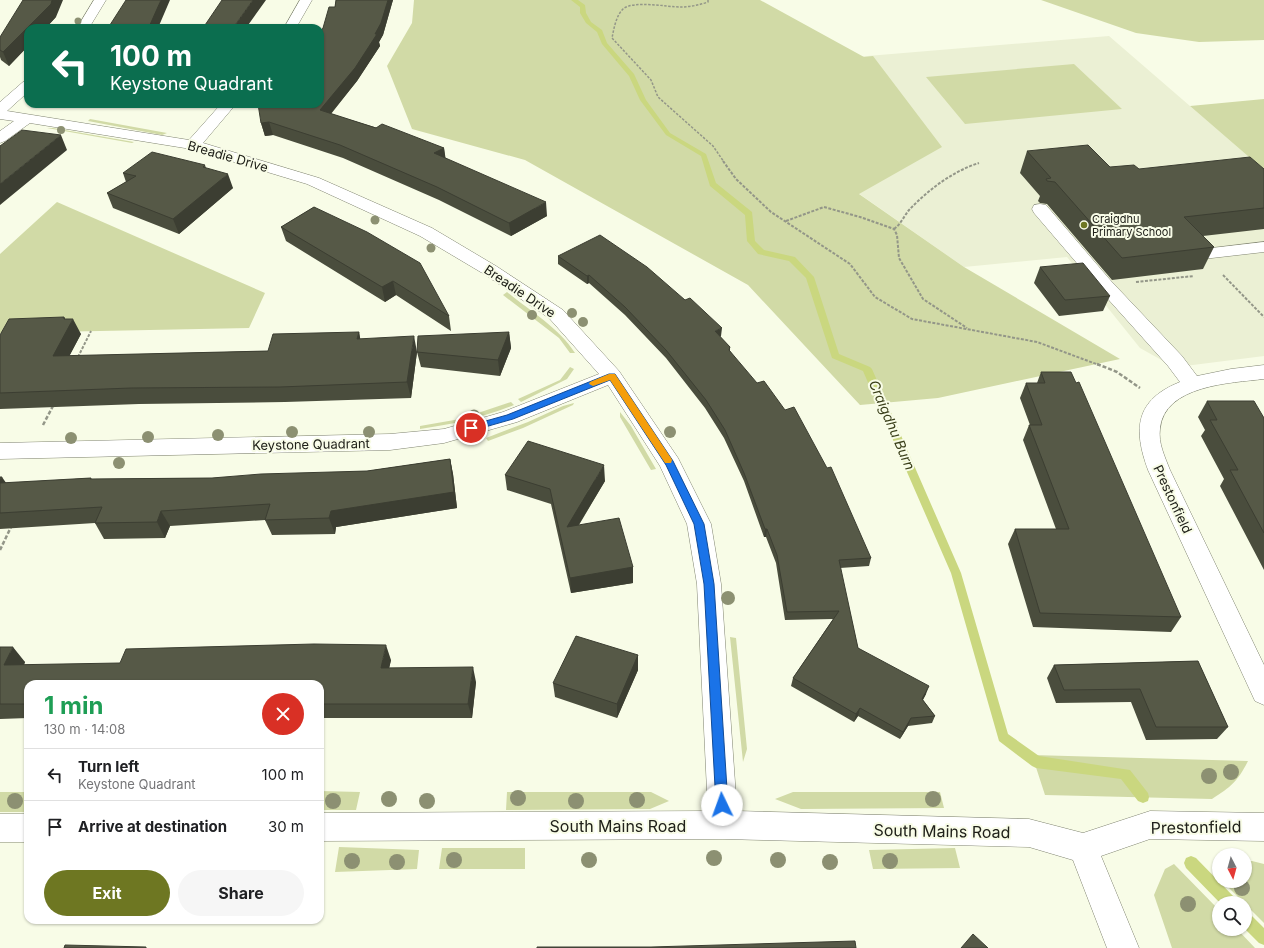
<!DOCTYPE html>
<html lang="en">
<head>
<meta charset="utf-8">
<style>
  :root { --surface:#fff; --page:#f6f6f6; --text:#202124; --muted:#757577; --line:#e0e0e0; --accent:#6e7722 }
  body { margin:0; font-family:Inter,sans-serif; background:var(--page); color:var(--text); height:100vh; display:flex; flex-direction:column; font-size:15px; white-space:nowrap }
  * { box-sizing:border-box; margin:0 }
  p { font-size:13px; color:var(--muted) }
  .icon { flex:none; width:22px; height:22px; fill:none; stroke:currentColor; stroke-width:2; stroke-linecap:round; stroke-linejoin:round }
  .map { position:relative; flex:1; overflow:hidden }
  .sheet { position:absolute; left:24px; top:680px; width:300px; height:244px; display:flex; flex-direction:column; background:var(--surface); border-radius:12px; box-shadow:0 1px 3px #0004 }
  .sheet>* { flex:none }
  .banner { position:absolute; left:24px; top:24px; width:300px; height:84px; border-radius:12px; box-shadow:0 1px 3px #0004; background:#0b6e4f; color:#fff; overflow:hidden }
  .needle { width:26px; rotate:174deg }
  .fabs { position:absolute; left:1212px; top:848px; display:grid; gap:8px }
  .fabs a { display:grid; place-items:center; width:40px; height:40px; border-radius:50%; background:var(--surface); box-shadow:0 1px 3px #0004; font-size:20px }
  .pin { position:absolute; display:grid; place-items:center; width:34px; height:34px; color:#fff; margin:-17px; border:2px solid #fff; border-radius:50%; box-shadow:0 1px 4px #0007 }
  .me { position:absolute; width:44px; margin:-22px; rotate:357deg; stroke-linejoin:round; filter:drop-shadow(0 0 3px #0008) }
  .turn { display:flex; align-items:center; gap:14px; height:84px; padding:0 20px; font-size:18px }
  .turn .icon { width:52px; height:52px; stroke-width:2.5 }
  .turn b { display:block; font-size:28px; line-height:34px }
  .round { display:grid; place-items:center; flex:none; width:42px; height:42px; border-radius:21px; background:var(--page) }
  .headline { display:flex; align-items:center; justify-content:space-between; height:68px; padding:0 20px }
  h1 { font-size:24px; font-weight:700; line-height:30px; color:#1e9e55 }
  .primary-button { display:flex; gap:8px; margin-top:auto; padding:8px 20px }
  .primary-button a { flex:1; height:46px; border-radius:24px; background:var(--accent); color:#fff; font-size:16px; font-weight:700; line-height:46px; text-align:center }
  .primary-button a+a { background:var(--page); color:var(--text) }
  ul { padding:0; list-style:none }
  li { display:flex; align-items:center; gap:12px; height:52px; padding:0 20px; border-top:1px solid var(--line) }
  li div { flex:1 }
  li b { display:block; font-size:15px }
  li em { font-style:normal }
  .map>svg:first-child { display:block }
  .built { fill:#ebf0d4 }
  .green { fill:#d1daa6 }
  .lines { fill:none; stroke-linecap:round; stroke-linejoin:round }
  .stream { fill:#cad77f; fill-rule:evenodd }
  .minor-casing { stroke:#808471; stroke-width:1 }
  .path-far2 { stroke:#939688; stroke-width:1.5; stroke-dasharray:2.5 1.5; stroke-linecap:butt }
  .path-far1 { stroke:#939688; stroke-width:2; stroke-dasharray:3 1.5; stroke-linecap:butt }
  .path { stroke:#939688; stroke-width:2.5; stroke-dasharray:4 2; stroke-linecap:butt }
  .minor { fill:#fff; fill-rule:evenodd }
  .tree { fill:#8c9072 }
  .wall { fill:#4a4d3d }
  .shaded-wall { fill:#3c3e32 }
  .building { fill:#565947; stroke:#3c3e32 }
  .route { fill:#1a73e8; stroke:#114b97 }
  .slow { fill:#f59e0b }
  .poi-dot { fill:#6e7722; stroke:#f8fce7; stroke-width:1.5 }
  .labels { text-anchor:middle; stroke-width:4; stroke-linejoin:round; paint-order:stroke }
  .far-poi-label { font-size:11px; fill:#20211a; stroke:#f8fce7; text-anchor:start }
  .street-label { font-size:13px; fill:#20211a; stroke:#f8fce7 }
  .water-label { font-size:14px; font-style:italic; fill:#3a3f1a; stroke:#f8fce7 }
  .near-street-label { font-size:16px; fill:#20211a; stroke:#f8fce7 }
</style>
</head>
<body>
<div class="map">
<svg width="1264" height="948" viewBox="0 0 1264 948">
  <rect width="100%" height="100%" fill="#f8fce7"/>
  <path class="built" d="M 1109,36 L 1264,170 L 1264,356 L 1185,366 L 1165,362 L 1140,348 L 1067,257 L 964,267 L 798,151 L 674,72 Z"/>
  <path class="green" d="M 414,0 L 760,0 L 864,57 L 873,56 L 942,147 L 859,194 L 964,267 L 1120,359 L 938,398 L 860,405 L 748,285 L 525,160 L 412,129 L 387,66 L 412,23 Z
    M 1041,0 L 1264,0 L 1264,40 L 1199,42 L 1136,33 Z
    M 1074,64 L 1122,109 L 965,124 L 926,77 Z
    M 1264,99 L 1264,170 L 1190,106 Z
    M 90,119 L 167,133 L 162,135 L 88,121 Z
    M 47,128 L 53,128 L 134,142 L 132,143 Z
    M 57,202 L 265,293 L 249,328 L 0,333 L 0,254 Z
    M 507,292 C 530,311 559,328 575,353 L 570,353 L 559,338 L 503,295 Z
    M 570,367 L 574,369 L 567,379 L 521,402 L 518,399 L 560,380 Z
    M 511,402 L 514,405 C 481,418 455,424 420,429 L 420,426 L 460,419 Z
    M 574,403 L 573,405 L 523,428 L 488,441 L 486,438 L 528,422 L 563,406 Z
    M 620,412 L 631,426 L 656,469 L 651,470 L 620,417 Z
    M 730,637 L 736,638 L 747,749 L 743,762 Z
    M 1032,755 L 1248,761 C 1238,781 1231,787 1212,799 L 1045,795 Z
    M 320,791 L 360,792 L 356,810 L 320,810 Z
    M 0,792 L 28,792 L 28,812 L 0,812 Z
    M 507,792 L 651,792 L 669,801 L 650,809 L 506,810 Z
    M 793,792 L 940,792 L 944,808 L 801,809 L 775,799 Z
    M 339,847 L 419,850 L 417,869 L 335,872 Z
    M 442,848 L 525,848 L 525,869 L 439,869 Z
    M 955,848 L 960,868 L 873,869 L 869,850 Z
    M 1252,861 L 1264,864 L 1264,923 L 1222,881 L 1245,881 L 1245,862 Z
    M 1174,864 L 1219,910 L 1219,929 L 1237,929 L 1255,948 L 1172,948 L 1154,895 L 1165,869 Z"/>
  <g class="lines">
    <path class="stream" d="M 571,0 L 578,0 L 585,5 L 586,13 L 591,22 L 602,30 L 607,43 L 634,74 L 646,100 L 670,133 L 706,154 L 716,183 L 752,212 L 755,241 L 764,250 L 795,257 L 814,277 L 839,354 L 870,367 L 872,369 L 961,573 L 1008,734 L 1039,756 L 1130,770 L 1148,793 L 1149,797 L 1148,801 L 1143,803 L 1138,801 L 1121,779 L 1036,768 L 1032,766 L 999,741 L 951,573 L 863,371 L 832,358 L 806,278 L 789,261 L 758,254 L 747,241 L 745,215 L 710,186 L 701,156 L 666,135 L 640,100 L 629,76 L 602,44 L 597,32 L 586,23 L 580,13 L 580,7 Z
      M 1191,856 L 1196,858 L 1235,898 L 1237,903 L 1220,903 L 1186,868 L 1184,863 L 1186,858 Z
      M 1245,912 L 1250,914 L 1264,928 L 1264,945 L 1259,943 L 1245,929 Z"/>
    <g class="minor-casing">
      <path id="minor" d="M 94,0 L 106,0 L 89,28 L 77,28 Z
        M 300,0 L 312,0 L 296,28 L 284,28 Z
        M 28,81 L 28,92 L 7,111 L 189,140 L 221,104 L 236,104 L 203,143 L 319,178 L 432,228 L 496,266 L 563,310 L 619,371 L 678,458 L 711,524 L 721,584 L 737,811 L 1029,819 L 1083,833 L 1150,811 L 1264,813 L 1264,841 L 1150,839 L 1101,856 L 1139,948 L 1107,948 L 1073,860 L 1029,847 L 723,839 L 320,841 L 320,813 L 708,811 L 697,584 L 687,524 L 660,466 L 608,385 L 517,422 L 444,443 L 390,450 L 0,459 L 0,443 L 390,434 L 444,429 L 503,412 L 599,374 L 549,318 L 484,274 L 420,236 L 307,184 L 191,149 L 30,123 L 5,141 L 0,143 L 0,131 L 14,121 L 0,119 L 0,102 L 23,82 Z
        M 1040,204 L 1046,205 L 1111,281 L 1182,356 L 1197,376 L 1231,369 L 1264,365 L 1264,379 C 1231,383 1164,385 1160,429 C 1158,443 1165,457 1170,470 L 1264,665 L 1264,705 L 1255,701 L 1148,470 C 1133,429 1135,400 1180,382 L 1168,366 L 1099,289 L 1034,213 L 1032,209 L 1034,205 Z
        M 1264,242 L 1264,252 L 1203,259 L 1197,258 L 1194,254 L 1197,250 L 1203,249 Z
        M 0,814 L 28,814 L 28,842 L 0,842 Z"/>
    </g>
    <path class="path-far2" d="M 708,0 L 708,2 C 699,5 690,7 681,7 C 666,7 634,0 623,9 C 616,16 614,28 612,38 L 651,80 L 658,97 L 713,146 L 724,162"/>
    <path class="path-far1" d="M 723,161 L 736,179 L 771,212 L 850,264 L 875,297 L 912,319 L 1037,342 L 1099,365
      M 786,221 L 824,207 L 860,217 L 894,229 L 897,235 L 899,258 L 923,299 L 967,328
      M 894,229 C 901,224 904,216 909,210 C 928,190 953,171 979,163
      M 1223,275 L 1264,317
      M 1136,282 L 1194,276
      M 78,357 L 91,331"/>
    <path class="path" d="M 1097,364 L 1117,372 L 1140,388
      M 43,425 L 54,404
      M 0,550 L 11,527"/>
    <use href="#minor" class="minor"/>
  </g>
  <g class="tree">
    <circle cx="78" cy="21" r="3.5"/>
    <circle cx="61" cy="130" r="4"/>
    <circle cx="375" cy="220" r="4.5"/>
    <circle cx="431" cy="248" r="4.5"/>
    <circle cx="572" cy="313" r="5"/>
    <circle cx="532" cy="315" r="5"/>
    <circle cx="583" cy="322" r="5"/>
    <circle cx="474" cy="415" r="5.5"/>
    <circle cx="292" cy="432" r="6"/>
    <circle cx="369" cy="432" r="6"/>
    <circle cx="670" cy="432" r="6"/>
    <circle cx="218" cy="435" r="6"/>
    <circle cx="148" cy="437" r="6"/>
    <circle cx="71" cy="438" r="6"/>
    <circle cx="119" cy="463" r="6"/>
    <circle cx="728" cy="598" r="7"/>
    <circle cx="1231" cy="772" r="8"/>
    <circle cx="1209" cy="776" r="8"/>
    <circle cx="518" cy="798" r="8"/>
    <circle cx="389" cy="799" r="8"/>
    <circle cx="933" cy="799" r="8"/>
    <circle cx="637" cy="800" r="8"/>
    <circle cx="15" cy="801" r="8"/>
    <circle cx="333" cy="801" r="8"/>
    <circle cx="427" cy="801" r="8"/>
    <circle cx="576" cy="801" r="8"/>
    <circle cx="714" cy="858" r="8"/>
    <circle cx="454" cy="860" r="8"/>
    <circle cx="589" cy="860" r="8"/>
    <circle cx="778" cy="860" r="8"/>
    <circle cx="352" cy="861" r="8"/>
    <circle cx="890" cy="861" r="8"/>
    <circle cx="397" cy="862" r="8"/>
    <circle cx="830" cy="862" r="8"/>
    <circle cx="1242" cy="888" r="8"/>
    <circle cx="1188" cy="904" r="8"/>
  </g>
  <path class="wall" d="M 336,0 L 393,0 L 383,35 L 379,42 L 380,46 L 357,81 L 331,114 L 444,148 L 445,158 L 547,216 L 511,236 L 439,200 L 343,158 L 273,135 L 265,136 L 261,123 L 320,104 L 323,28 L 335,7 Z
    M 56,17 L 9,66 L 1,60 L 0,57 L 0,37 Z
    M 1027,151 L 1110,167 L 1139,169 L 1264,169 L 1264,229 L 1203,236 L 1214,247 L 1203,269 L 1112,280 L 1047,204 L 1040,203 L 1038,201 L 1040,196 L 1020,173 Z
    M 205,165 L 206,168 L 233,188 L 179,234 L 113,208 L 107,193 L 126,182 L 123,173 Z
    M 314,207 L 449,316 L 451,331 L 396,295 L 385,302 L 286,241 L 281,227 Z
    M 558,256 L 721,336 L 720,337 L 730,347 L 730,351 L 871,558 L 869,566 L 840,568 L 858,648 L 926,694 L 923,700 L 935,716 L 932,723 L 908,726 L 900,739 L 858,716 L 854,722 L 791,686 L 793,678 L 833,619 L 785,620 L 776,563 L 766,537 L 764,537 L 744,481 L 724,438 L 705,408 L 666,358 L 625,315 L 589,283 L 587,284 L 558,264 Z
    M 1040,267 L 1110,296 L 1103,311 L 1059,316 L 1034,283 Z
    M 64,317 L 65,319 L 81,334 L 69,356 L 268,351 L 359,332 L 360,339 L 417,352 L 411,398 L 285,402 L 139,404 L 0,409 L 0,335 Z
    M 509,332 L 511,348 L 500,376 L 421,367 L 417,352 Z
    M 1041,372 L 1181,617 L 1171,632 L 1033,627 L 1008,544 L 1015,529 L 1056,529 L 1023,440 L 1029,425 L 1030,425 L 1020,398 L 1026,383 L 1037,383 Z
    M 1207,401 L 1264,418 L 1264,570 L 1220,486 L 1224,479 L 1201,436 L 1205,430 L 1198,417 Z
    M 450,459 L 453,474 L 457,508 L 336,527 L 335,534 L 272,535 L 265,520 L 170,526 L 165,538 L 104,539 L 95,523 L 0,529 L 0,477 L 6,483 L 91,478 L 92,479 L 212,478 L 367,471 Z
    M 505,475 L 605,481 L 579,525 L 633,567 L 633,583 L 571,593 L 551,504 L 507,490 Z
    M 0,647 L 25,662 L 24,665 L 391,660 L 389,668 L 476,682 L 472,718 L 320,718 L 320,684 L 28,684 L 28,718 L 0,719 Z
    M 638,655 L 638,670 L 617,718 L 555,697 L 553,683 Z
    M 1198,661 L 1228,727 L 1217,739 L 1146,740 L 1131,702 L 1056,703 L 1047,678 L 1054,665 Z"/>
  <path class="shaded-wall" d="M 52,0 L 63,0 L 56,17 L 46,28 L 28,28 L 28,46 L 9,66 L 3,52 Z
    M 161,0 L 170,0 L 158,28 L 145,28 Z
    M 253,0 L 266,0 L 246,28 L 233,28 Z
    M 388,0 L 393,0 L 392,3 L 383,35 L 379,42 L 380,46 L 357,81 L 323,123 L 320,110 L 375,34 Z
    M 269,122 L 273,135 L 265,136 L 261,123 Z
    M 61,135 L 67,150 L 0,205 L 0,184 Z
    M 444,148 L 446,161 L 434,153 Z
    M 228,174 L 233,188 L 179,234 L 173,219 Z
    M 546,202 L 547,216 L 511,236 L 509,223 Z
    M 589,275 L 589,283 L 587,284 L 587,276 Z
    M 393,281 L 396,295 L 385,302 L 382,287 Z
    M 64,317 L 69,326 L 73,319 L 81,334 L 61,372 L 53,356 Z
    M 722,328 L 721,336 L 714,339 L 715,331 Z
    M 359,332 L 362,348 L 357,339 Z
    M 509,332 L 511,348 L 500,376 L 498,360 Z
    M 414,336 L 417,352 L 411,398 L 407,382 Z
    M 450,459 L 453,474 L 457,508 L 336,527 L 335,534 L 329,518 L 331,511 Z
    M 604,465 L 605,481 L 568,542 L 567,527 Z
    M 2,477 L 13,493 L 0,485 L 0,481 Z
    M 161,511 L 170,526 L 165,538 L 157,522 Z
    M 765,529 L 767,529 L 766,537 L 764,537 Z
    M 633,567 L 633,583 L 571,593 L 570,578 Z
    M 386,645 L 391,660 L 386,682 L 381,668 Z
    M 13,647 L 25,662 L 17,679 L 4,665 Z
    M 638,655 L 638,670 L 617,718 L 617,704 Z
    M 473,667 L 476,682 L 472,718 L 468,704 Z
    M 929,686 L 926,694 L 919,706 L 922,699 Z
    M 860,708 L 858,716 L 854,722 L 856,714 Z
    M 911,718 L 908,726 L 900,739 L 903,732 Z"/>
  <path class="building" d="M 23,0 L 52,0 L 51,4 L 3,52 L 0,50 L 0,37 Z
    M 126,0 L 161,0 L 149,27 L 145,28 L 181,28 L 108,28 Z
    M 222,0 L 253,0 L 233,28 L 203,28 Z
    M 336,0 L 388,0 L 381,23 L 375,34 L 377,34 L 355,68 L 320,110 L 376,128 L 382,124 L 444,148 L 434,153 L 546,202 L 509,223 L 437,187 L 340,145 L 269,122 L 261,123 L 258,104 L 320,104 L 320,32 L 323,28 L 329,7 L 335,7 Z
    M 22,130 L 61,135 L 0,184 L 0,146 Z
    M 1088,145 L 1110,167 L 1134,165 L 1139,169 L 1250,157 L 1264,169 L 1264,208 L 1184,217 L 1214,247 L 1122,258 L 1055,182 L 1047,181 L 1046,179 L 1051,178 L 1027,151 Z
    M 152,152 L 205,165 L 203,167 L 228,174 L 173,219 L 107,193 L 136,176 L 123,173 Z
    M 314,207 L 367,232 L 420,263 L 449,316 L 393,281 L 382,287 L 281,227 Z
    M 600,235 L 647,267 L 685,300 L 690,298 L 722,328 L 715,331 L 730,347 L 729,350 L 757,383 L 764,381 L 785,410 L 794,407 L 827,468 L 831,467 L 871,558 L 839,560 L 858,648 L 929,686 L 922,699 L 935,716 L 911,718 L 903,732 L 860,708 L 856,714 L 793,678 L 839,611 L 787,612 L 777,555 L 767,529 L 765,529 L 744,473 L 725,430 L 706,400 L 666,350 L 625,307 L 589,275 L 587,276 L 558,256 Z
    M 1083,263 L 1110,296 L 1065,300 L 1040,267 Z
    M 64,317 L 64,319 L 73,319 L 53,356 L 268,351 L 273,334 L 359,332 L 357,339 L 414,336 L 407,382 L 280,387 L 131,388 L 0,393 L 0,335 L 9,319 Z
    M 509,332 L 498,360 L 417,352 L 418,336 Z
    M 1041,372 L 1071,372 L 1076,383 L 1079,382 L 1181,617 L 1040,613 L 1015,529 L 1069,529 L 1029,425 L 1042,425 L 1026,383 L 1045,383 Z
    M 1207,401 L 1254,401 L 1264,418 L 1264,533 L 1230,470 L 1238,470 L 1210,420 L 1217,420 Z
    M 528,441 L 604,465 L 567,527 L 619,518 L 633,567 L 570,578 L 550,489 L 505,475 Z
    M 450,459 L 454,492 L 331,511 L 329,518 L 265,520 L 270,504 L 161,511 L 157,522 L 95,523 L 102,507 L 0,513 L 0,483 L 91,478 L 90,479 L 212,478 L 261,474 L 367,471 Z
    M 0,477 L 2,477 L 0,481 Z
    M 576,636 L 638,655 L 617,704 L 553,683 Z
    M 314,644 L 386,645 L 381,668 L 473,667 L 468,704 L 320,704 L 320,684 L 28,684 L 28,704 L 0,704 L 0,647 L 13,647 L 4,665 L 120,663 L 126,649 Z
    M 1198,661 L 1228,727 L 1156,727 L 1140,689 L 1064,690 L 1054,665 Z
    M 973,934 L 988,948 L 961,948 Z
    M 855,941 L 856,948 L 537,948 L 537,947 L 651,947 Z
    M 65,945 L 146,947 L 146,948 L 64,948 Z"/>
  <path class="route" d="M 609,374 L 615,374 L 673,461 L 704,524 L 714,584 L 728,805 L 726,809 L 722,811 L 718,809 L 716,805 L 704,584 L 694,524 L 666,465 L 610,380 L 513,419 L 471,431 L 466,428 L 468,426 L 507,415 Z"/>
  <path class="slow" d="M 609,374 L 615,374 L 671,458 L 672,460 L 671,463 L 665,463 L 610,380 L 593,386 L 589,384 L 590,382 Z"/>
  <circle class="poi-dot" cx="1084" cy="225" r="4"/>
  <g class="labels">
    <g class="far-poi-label">
      <text x="1092" y="223">Craigdhu<tspan x="1092" dy="13">Primary School</tspan></text>
    </g>
    <g class="street-label">
      <text transform="translate(228 156) rotate(16)" y="5">Breadie Drive</text>
      <text transform="translate(520 291) rotate(34)" y="5">Breadie Drive</text>
      <text transform="translate(311 444) rotate(-1)" y="5">Keystone Quadrant</text>
      <text transform="translate(1173 499) rotate(65)" y="5">Prestonfield</text>
    </g>
    <g class="water-label">
      <text transform="translate(892 425) rotate(67)" y="5">Craigdhu Burn</text>
    </g>
    <g class="near-street-label">
      <text x="618" y="832">South Mains Road</text>
      <text transform="translate(1196 827) rotate(-1)" y="6">Prestonfield</text>
      <text transform="translate(942 831) rotate(1)" y="6">South Mains Road</text>
    </g>
  </g>
</svg>
<div class="fabs">
<a><svg class="needle" viewBox="-14 -14 28 28"><path d="M0-13l5 13h-10z" fill="#e53935"/><path d="M0 13l5-13h-10z" fill="#757577"/></svg></a>
<a><svg class="icon" aria-label="search" viewBox="0 0 24 24"><circle cx="10" cy="10" r="6"/><path d="M15 15l6 6"/></svg></a>
</div>
<div class="pin" style="left:471px;top:428px;background:#d93025"><svg class="icon" aria-label="arrive" viewBox="0 0 24 24"><path d="M6 21V4h12l-3 4 3 4H6"/></svg></div>
<svg class="me" style="left:722px;top:805px" viewBox="-20 -20 40 40"><circle r="19" fill="#fff"/><path d="M0-13L10 11 0 6-10 11z" fill="#1a73e8"/></svg>
<div class="banner">
<div class="turn"><svg class="icon" aria-label="left" viewBox="0 0 24 24"><path d="M17 20v-9H6M10 6l-5 5 5 5"/></svg><div><b>100 m</b>Keystone Quadrant</div></div>
</div>
<section class="sheet">
<div class="headline"><div><h1>1 min</h1><p>130 m · 14:08</p></div><a class="round" style="background:#d93025;color:#fff"><svg class="icon" aria-label="close" viewBox="0 0 24 24"><path d="M6 6l12 12M18 6L6 18"/></svg></a></div>
<ul>
<li><svg class="icon" aria-label="left" viewBox="0 0 24 24"><path d="M17 20v-9H6M10 6l-5 5 5 5"/></svg><div><b>Turn left</b><p>Keystone Quadrant</p></div><em>100 m</em></li>
<li><svg class="icon" aria-label="arrive" viewBox="0 0 24 24"><path d="M6 21V4h12l-3 4 3 4H6"/></svg><div><b>Arrive at destination</b></div><em>30 m</em></li>
</ul>
<div class="primary-button"><a>Exit</a><a>Share</a></div>
</section>
</div>
</body>
</html>
